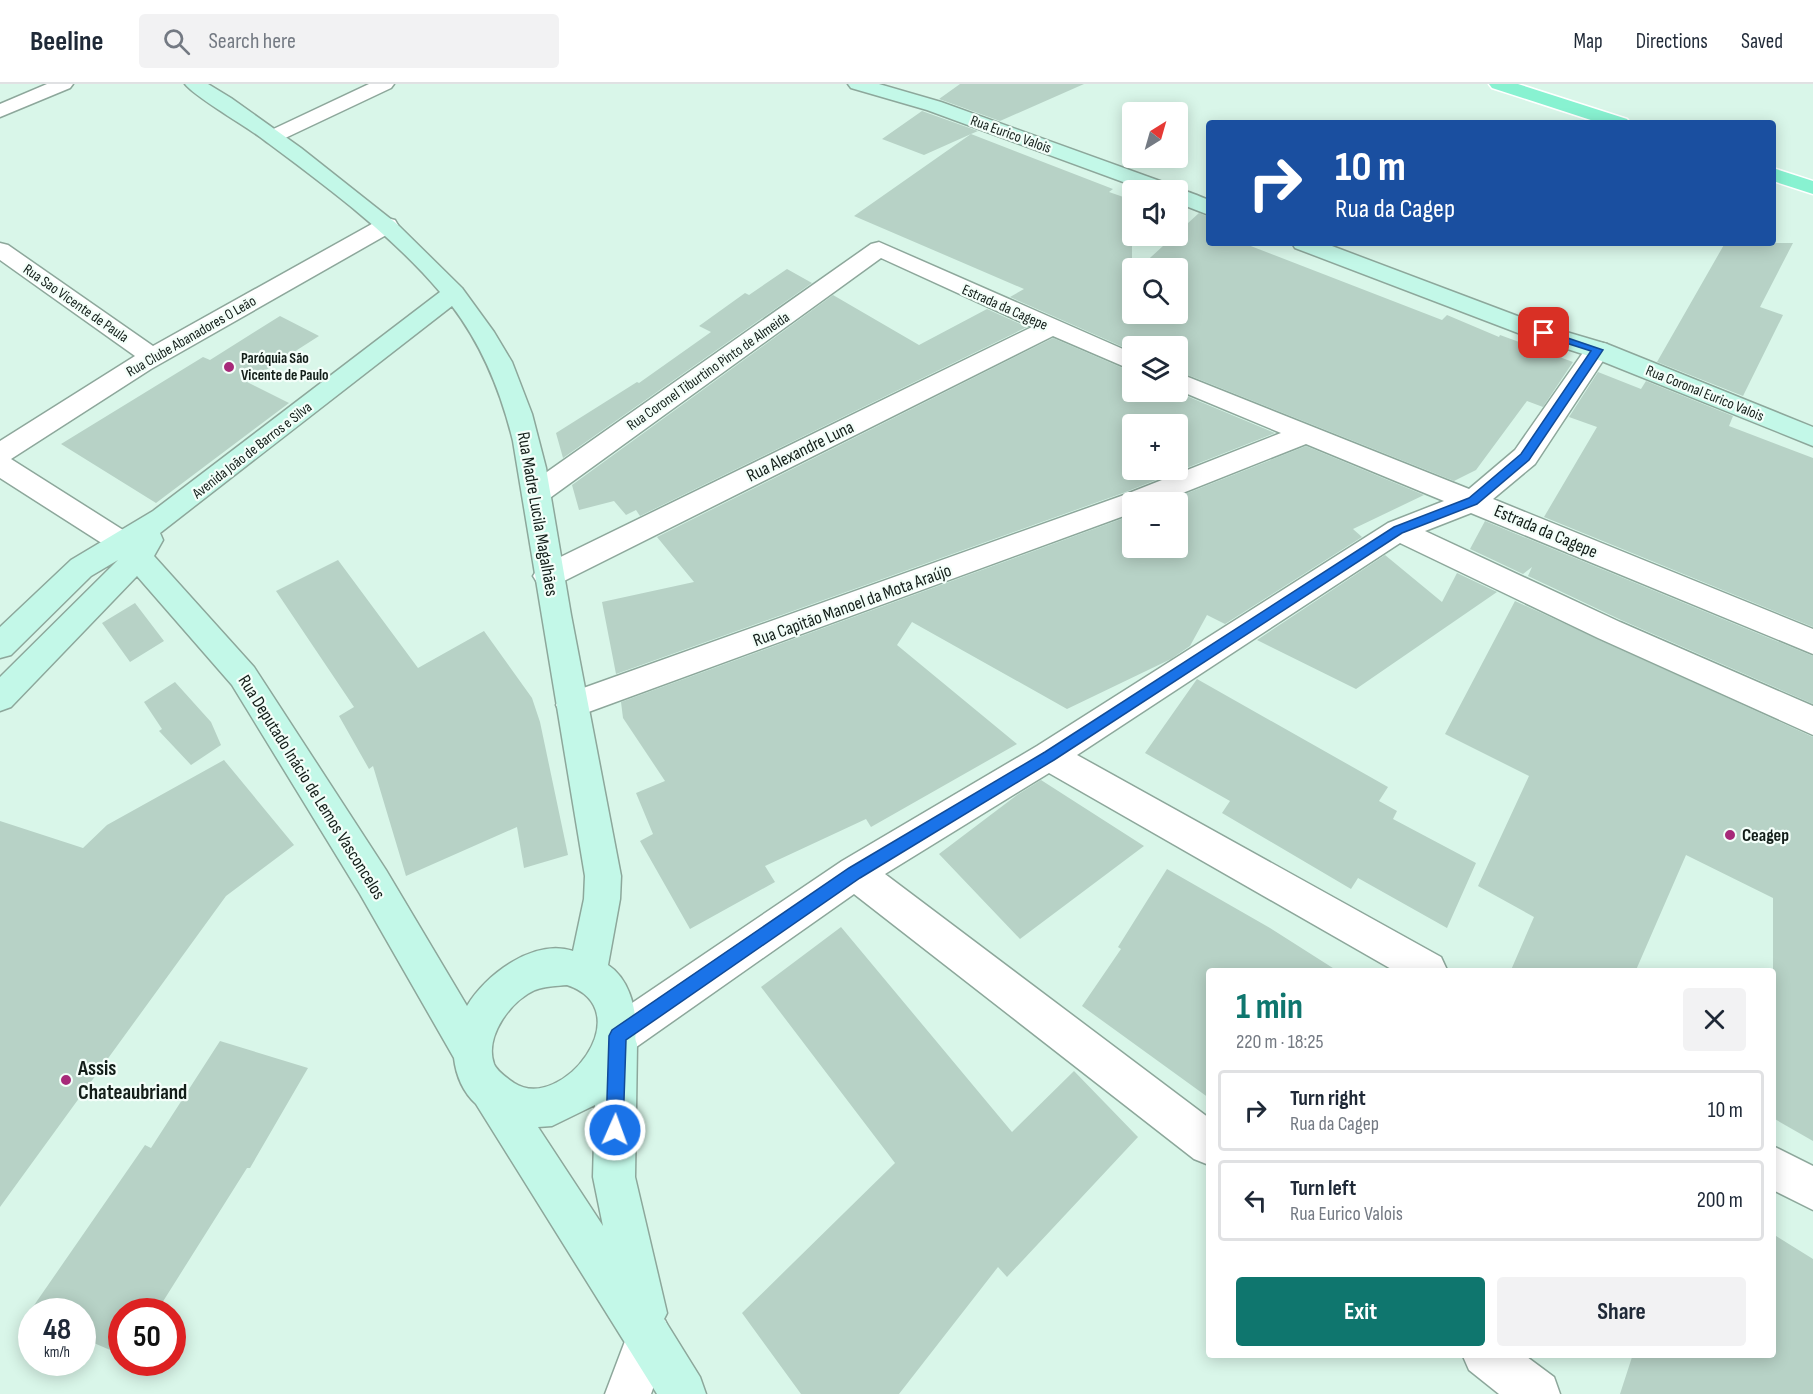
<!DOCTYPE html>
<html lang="en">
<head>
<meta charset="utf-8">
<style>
  :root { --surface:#fff; --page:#f2f2f3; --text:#1f2937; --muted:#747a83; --line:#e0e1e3; --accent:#0f766e }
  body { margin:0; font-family:"Sofia Sans Condensed",sans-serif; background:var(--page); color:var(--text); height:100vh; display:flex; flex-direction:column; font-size:22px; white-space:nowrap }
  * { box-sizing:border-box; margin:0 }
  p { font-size:20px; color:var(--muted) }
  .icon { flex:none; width:33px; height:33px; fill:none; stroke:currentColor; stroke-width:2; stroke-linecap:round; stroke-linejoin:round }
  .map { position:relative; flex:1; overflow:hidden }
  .details { position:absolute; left:1206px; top:884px; width:570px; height:390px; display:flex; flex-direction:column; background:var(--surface); border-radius:6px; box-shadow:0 3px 15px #0003 }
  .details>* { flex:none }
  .banner { position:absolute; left:1206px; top:36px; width:570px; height:126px; border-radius:6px; box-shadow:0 3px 15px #0003; background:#1a4fa0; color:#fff; overflow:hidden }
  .needle { width:39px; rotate:37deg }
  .controls { position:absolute; left:1122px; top:18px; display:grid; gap:12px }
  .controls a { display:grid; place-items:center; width:66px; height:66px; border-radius:6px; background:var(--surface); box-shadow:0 3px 15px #0003; font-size:30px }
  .speed { position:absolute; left:18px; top:1214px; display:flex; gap:12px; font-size:30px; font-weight:700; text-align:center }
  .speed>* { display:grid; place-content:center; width:78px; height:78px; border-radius:50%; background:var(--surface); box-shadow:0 3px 15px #0003; line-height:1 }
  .speed small { font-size:15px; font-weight:400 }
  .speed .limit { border:9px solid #d22; background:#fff; color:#111 }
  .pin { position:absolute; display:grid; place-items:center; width:51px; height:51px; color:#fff; margin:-26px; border-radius:12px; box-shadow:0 3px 9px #0006 }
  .me { position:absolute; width:66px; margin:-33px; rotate:2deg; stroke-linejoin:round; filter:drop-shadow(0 0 4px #0008) }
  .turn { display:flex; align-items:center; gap:21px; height:126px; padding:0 30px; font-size:27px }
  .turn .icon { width:78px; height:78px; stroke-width:2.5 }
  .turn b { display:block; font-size:42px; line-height:51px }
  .round { display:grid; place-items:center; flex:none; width:63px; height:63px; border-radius:6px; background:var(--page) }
  .headline { display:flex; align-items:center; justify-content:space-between; height:102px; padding:0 30px }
  h1 { font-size:36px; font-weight:700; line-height:45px; color:var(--accent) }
  .button { display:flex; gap:12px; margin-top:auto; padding:12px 30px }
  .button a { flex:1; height:69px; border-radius:6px; background:var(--accent); color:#fff; font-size:24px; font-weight:700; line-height:69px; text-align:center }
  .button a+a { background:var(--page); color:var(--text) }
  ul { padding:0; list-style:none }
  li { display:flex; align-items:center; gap:18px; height:81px; margin:0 12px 9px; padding:0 18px; border:3px solid var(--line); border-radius:6px }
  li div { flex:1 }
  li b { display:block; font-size:22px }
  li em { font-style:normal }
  header { display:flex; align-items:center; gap:36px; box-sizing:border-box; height:84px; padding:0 30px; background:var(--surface); border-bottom:2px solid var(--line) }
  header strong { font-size:28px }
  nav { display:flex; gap:33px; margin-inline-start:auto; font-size:21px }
  .search { width:420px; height:54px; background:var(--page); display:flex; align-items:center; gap:15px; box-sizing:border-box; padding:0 21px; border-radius:6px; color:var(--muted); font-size:22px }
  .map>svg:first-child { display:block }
  .building { fill:#b7d2c6; fill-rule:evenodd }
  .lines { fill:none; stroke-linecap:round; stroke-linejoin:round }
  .street-casing { stroke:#8da79b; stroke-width:3 }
  .secondary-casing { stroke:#8da79b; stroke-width:3 }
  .primary-casing { stroke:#fff; stroke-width:3 }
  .street { fill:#fff; fill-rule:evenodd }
  .secondary { fill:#c3f8e8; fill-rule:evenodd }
  .primary { fill:#88f2d1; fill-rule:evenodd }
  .route { fill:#1a73e8; stroke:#114b97; stroke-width:1.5 }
  .poi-dot { fill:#a72979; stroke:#f3fef9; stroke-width:2 }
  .labels { text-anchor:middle; stroke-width:4.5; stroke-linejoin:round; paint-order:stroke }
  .far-street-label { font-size:15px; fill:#131e19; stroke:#f3fef9 }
  .far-poi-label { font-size:15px; font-weight:bold; fill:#131e19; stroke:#f3fef9; text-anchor:start }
  .street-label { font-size:18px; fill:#131e19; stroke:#f3fef9 }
  .poi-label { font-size:18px; font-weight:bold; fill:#131e19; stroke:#f3fef9; text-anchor:start }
  .near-poi-label { font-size:21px; font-weight:bold; fill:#131e19; stroke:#f3fef9; text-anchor:start }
</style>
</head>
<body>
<header>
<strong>Beeline</strong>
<div class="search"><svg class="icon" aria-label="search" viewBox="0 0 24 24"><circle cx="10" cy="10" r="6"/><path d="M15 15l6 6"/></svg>Search here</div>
<nav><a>Map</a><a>Directions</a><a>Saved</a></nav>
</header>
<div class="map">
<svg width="1813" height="1310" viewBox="0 0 1813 1310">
  <rect width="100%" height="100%" fill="#d9f6e9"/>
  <path class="building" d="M 960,0 L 1084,0 L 1000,37 L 939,15 Z
    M 922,27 L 978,47 L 971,50 L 1113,105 L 1109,108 L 1132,116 L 1132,230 L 1178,230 L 1178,184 L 1139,184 L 1199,129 L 1209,133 L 1209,159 L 1243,159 L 1442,236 L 1447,231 L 1499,253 L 1500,251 L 1573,278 L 1543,323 L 1527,317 L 1476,386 L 1454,397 L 1178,287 L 1178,262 L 1132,262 L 1132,267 L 1010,213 L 1024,205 L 854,132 L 971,50 L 924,71 L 882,55 Z
    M 1725,159 L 1793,159 L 1760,223 L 1783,231 L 1743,312 L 1657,278 Z
    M 787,185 L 812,199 L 563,374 L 556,349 L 637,298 L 639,299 L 711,248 L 699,242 L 745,209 L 749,211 Z
    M 833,211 L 919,261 L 987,225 L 1027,243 L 640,432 L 636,426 L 626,431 L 614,417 L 579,426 L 572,401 Z
    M 280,232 L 319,252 L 247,298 L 289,319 L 156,419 L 61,360 L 203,273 L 210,276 Z
    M 1053,254 L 1132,288 L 1132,308 L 1177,308 L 1275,349 L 1123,409 L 616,590 L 602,518 L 694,498 L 657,453 ZM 1132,340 L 1178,340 L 1178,386 L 1132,386 Z
    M 1598,288 L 1641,305 L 1646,297 L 1733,332 L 1729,342 L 1813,374 L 1813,543 L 1544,433 L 1597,343 L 1569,333 Z
    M 1306,362 L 1424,411 L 1353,445 L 1362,453 L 1225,540 L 1207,531 L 1190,562 L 1171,575 L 1067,625 L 912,538 L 897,561 L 1017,660 L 871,743 L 866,735 L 765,782 L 775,798 L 690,845 L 640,757 L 653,750 L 636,709 L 665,697 L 623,634 L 621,618 L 1132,431 L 1132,464 L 1178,464 L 1178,418 L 1165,418 Z
    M 1485,437 L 1813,572 L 1813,620 L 1621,536 L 1528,492 L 1532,483 L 1523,490 L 1470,465 Z
    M 1385,471 L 1442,518 L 1457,489 L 1497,508 L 1356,605 L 1257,556 Z
    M 338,476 L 418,584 L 484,547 L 532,614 L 540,638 L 568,771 L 524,784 L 517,743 L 406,792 L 373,682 L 369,685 L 339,632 L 354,623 L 276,507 Z
    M 1515,517 L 1813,653 L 1813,1057 L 1773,1034 L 1773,814 L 1686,771 L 1636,886 L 1511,886 L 1534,833 L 1478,802 L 1529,692 L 1445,650 Z
    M 135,519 L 164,557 L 130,578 L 102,539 Z
    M 1197,595 L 1388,703 L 1379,717 L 1397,727 L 1393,735 L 1476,779 L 1447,844 L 1358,794 L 1351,805 L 1222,729 L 1230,717 L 1145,669 Z
    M 175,598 L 211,638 L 221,661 L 191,681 L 159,647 L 162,645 L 144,618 Z
    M 224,676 L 294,761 L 226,812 L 0,1123 L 0,737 L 83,764 L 107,741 Z
    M 1041,696 L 1144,762 L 1020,855 L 939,770 L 1017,711 Z
    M 1167,785 L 1270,844 L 1336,886 L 1209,886 L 1209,1014 L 1082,922 L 1121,865 L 1118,863 Z
    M 841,843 L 1012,1048 L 1074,987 L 1138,1053 L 1007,1193 L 998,1183 L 899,1310 L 801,1310 L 742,1229 L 895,1079 L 761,903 Z
    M 220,957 L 308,984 L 250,1084 L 247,1084 L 157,1227 L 122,1227 L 122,1271 L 82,1254 L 82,1227 L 32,1227 L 32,1232 L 28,1230 L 145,1061 L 151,1064 Z
    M 1773,1150 L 1813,1175 L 1813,1310 L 1620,1310 L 1633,1270 L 1773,1270 Z"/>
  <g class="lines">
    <g class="street-casing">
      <path id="street" d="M 47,0 L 73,0 L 70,4 L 0,33 L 0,20 Z
        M 369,0 L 394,0 L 391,4 L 281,56 L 267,56 L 264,52 L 267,48 Z
        M 387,134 L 395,136 L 398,141 L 395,146 L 151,285 L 11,375 L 131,451 L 135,458 L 131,465 L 121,469 L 111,465 L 0,394 L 0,357 L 135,272 L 0,176 L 0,159 L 8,161 L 153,262 L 379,136 Z
        M 879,158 L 1132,269 L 1132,286 L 1053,252 L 558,500 L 548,503 L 538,500 L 533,492 L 538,484 L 1032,243 L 881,174 L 547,416 L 537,419 L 527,416 L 523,409 L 527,402 L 871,160 Z
        M 1598,258 L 1607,260 L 1610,266 L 1535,380 L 1493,415 L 1813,545 L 1813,570 L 1471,429 L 1425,447 L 1620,538 L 1813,622 L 1813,651 L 1598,554 L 1400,459 L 1077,671 L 1441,873 L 1447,886 L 1393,886 L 1049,689 L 885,790 L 1209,1034 L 1209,1081 L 1194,1075 L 854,810 L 632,966 L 618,972 L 604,966 L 598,952 L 604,938 L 842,777 L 1037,662 L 1388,439 L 1444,417 L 1306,360 L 1160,418 L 1132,418 L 1132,429 L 572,634 L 561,630 L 556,621 L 561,612 L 1124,411 L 1281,349 L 1178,306 L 1178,289 L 1469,405 L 1515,366 L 1589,260 Z
        M 1773,1062 L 1813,1082 L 1813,1126 L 1773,1106 Z
        M 649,1229 L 665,1236 L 672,1252 L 651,1310 L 605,1310 L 633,1236 Z
        M 1462,1270 L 1523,1270 L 1554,1293 L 1560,1310 L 1499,1310 L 1469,1286 Z"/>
    </g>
    <g class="secondary-casing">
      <path id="secondary" d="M 185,0 L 208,0 L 231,14 L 301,64 L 397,140 L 462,204 L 494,248 L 512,278 L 532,330 L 546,384 L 571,531 L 621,792 L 620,815 L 608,881 C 628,894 636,922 636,946 C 636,952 634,954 637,960 L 635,1093 L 667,1229 L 664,1235 L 700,1293 L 706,1310 L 657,1310 L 476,1020 C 463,1008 456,991 454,974 L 360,810 L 232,601 L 137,492 L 11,623 L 0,627 L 0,593 L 118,476 L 91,492 L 11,571 L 0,574 L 0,543 L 71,476 L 153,427 L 440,208 C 389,148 323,100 260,53 C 245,42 194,12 185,0 ZM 452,222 C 483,263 501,308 513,357 L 585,792 L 584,815 L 573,867 C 534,854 485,891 467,922 L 386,786 L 254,583 L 154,472 L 163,456 L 160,449 ZM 567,901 C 642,926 562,1030 514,999 C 507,994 497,987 494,980 C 484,952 511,917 535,906 C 545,902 557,902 567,901 ZM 595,1021 L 593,1093 L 603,1142 L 538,1043 L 552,1042 Z
        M 848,0 L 879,0 L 941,18 L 1171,101 L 1174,106 L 1145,106 L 927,26 L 851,4 Z
        M 1174,106 C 1186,105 1198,112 1209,116 L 1209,131 L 1178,119 L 1178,106 Z
        M 1292,159 L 1324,159 L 1536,239 L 1607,260 L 1813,343 L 1813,362 L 1589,272 L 1518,249 L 1295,164 Z"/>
    </g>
    <g class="primary-casing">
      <path id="primary" d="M 1489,0 L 1518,0 L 1627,35 L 1630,39 L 1600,39 L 1492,4 Z
        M 1773,84 L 1813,97 L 1813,110 L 1773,97 Z"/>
    </g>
    <use href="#street" class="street"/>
    <use href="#secondary" class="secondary"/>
    <use href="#primary" class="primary"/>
  </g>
  <path class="route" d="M 1544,246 L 1603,266 L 1529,376 L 1477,420 L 1402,449 L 1054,676 L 860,794 L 626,956 L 623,1046 L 621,1052 L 615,1054 L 609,1052 L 606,1046 L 609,952 L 612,946 L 849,784 L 1045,668 L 1394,443 L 1469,414 L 1521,370 L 1591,267 L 1541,251 L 1539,249 Z"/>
  <g class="poi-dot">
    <circle cx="229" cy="283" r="6"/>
    <circle cx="1730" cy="751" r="6"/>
    <circle cx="66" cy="996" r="6"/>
  </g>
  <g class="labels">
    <g class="far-street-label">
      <text transform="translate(1011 50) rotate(20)" y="5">Rua Eurico Valois</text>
      <text transform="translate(76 219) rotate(35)" y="5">Rua Sao Vicente de Paula</text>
      <text transform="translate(1005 223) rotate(24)" y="5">Estrada da Cagepe</text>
      <text transform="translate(191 252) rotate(-30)" y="5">Rua Clube Abanadores O Leão</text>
      <text transform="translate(708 287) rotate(-35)" y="5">Rua Coronel Tiburtino Pinto de Almeida</text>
      <text transform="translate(1705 309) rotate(22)" y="5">Rua Coronal Eurico Valois</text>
      <text transform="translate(252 366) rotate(-38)" y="5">Avenida João de Barros e Silva</text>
    </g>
    <g class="far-poi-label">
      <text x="241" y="279">Paróquia São<tspan x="241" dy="17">Vicente de Paulo</tspan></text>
    </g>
    <g class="street-label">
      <text transform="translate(800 367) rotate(-26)" y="6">Rua Alexandre Luna</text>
      <text transform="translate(538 430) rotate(80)" y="6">Rua Madre Lucila Magalhães</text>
      <text transform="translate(1546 447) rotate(23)" y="6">Estrada da Cagepe</text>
      <text transform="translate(852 521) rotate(-20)" y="6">Rua Capitão Manoel da Mota Araújo</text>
      <text transform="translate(312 703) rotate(58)" y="6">Rua Deputado Inácio de Lemos Vasconcelos</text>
    </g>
    <g class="poi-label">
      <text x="1742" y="757">Ceagep</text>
    </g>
    <g class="near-poi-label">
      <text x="78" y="991">Assis<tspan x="78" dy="24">Chateaubriand</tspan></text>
    </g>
  </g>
</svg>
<div class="controls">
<a><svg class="needle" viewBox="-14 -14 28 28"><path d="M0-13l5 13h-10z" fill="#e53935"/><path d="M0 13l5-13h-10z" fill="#747a83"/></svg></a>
<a><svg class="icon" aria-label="sound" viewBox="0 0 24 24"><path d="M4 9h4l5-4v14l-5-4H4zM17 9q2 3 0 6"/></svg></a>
<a><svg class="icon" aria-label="search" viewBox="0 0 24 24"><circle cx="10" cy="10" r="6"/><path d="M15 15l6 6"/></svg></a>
<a><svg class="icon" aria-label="layers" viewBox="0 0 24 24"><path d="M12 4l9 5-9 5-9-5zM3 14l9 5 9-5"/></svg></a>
<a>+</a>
<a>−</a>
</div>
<div class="speed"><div>48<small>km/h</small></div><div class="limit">50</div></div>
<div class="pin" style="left:1544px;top:249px;background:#d93025"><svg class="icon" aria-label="arrive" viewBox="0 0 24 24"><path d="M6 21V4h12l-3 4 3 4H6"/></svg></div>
<svg class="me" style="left:615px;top:1046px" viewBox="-20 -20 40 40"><circle r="17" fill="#1a73e8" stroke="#fff" stroke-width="3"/><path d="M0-11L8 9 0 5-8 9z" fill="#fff"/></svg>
<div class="banner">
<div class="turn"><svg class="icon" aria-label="right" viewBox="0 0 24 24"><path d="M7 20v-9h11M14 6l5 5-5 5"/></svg><div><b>10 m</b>Rua da Cagep</div></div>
</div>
<section class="details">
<div class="headline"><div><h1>1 min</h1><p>220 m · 18:25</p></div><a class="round"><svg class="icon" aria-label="close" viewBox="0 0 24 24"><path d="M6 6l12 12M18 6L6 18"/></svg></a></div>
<ul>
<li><svg class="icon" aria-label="right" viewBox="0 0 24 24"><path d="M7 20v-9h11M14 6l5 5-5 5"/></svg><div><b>Turn right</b><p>Rua da Cagep</p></div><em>10 m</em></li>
<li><svg class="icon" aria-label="left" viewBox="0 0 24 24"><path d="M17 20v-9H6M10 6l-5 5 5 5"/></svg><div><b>Turn left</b><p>Rua Eurico Valois</p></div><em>200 m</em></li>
</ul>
<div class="button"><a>Exit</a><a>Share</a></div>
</section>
</div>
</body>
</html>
